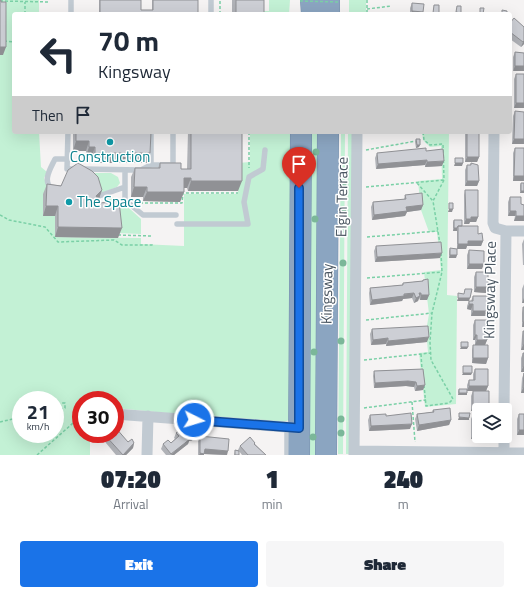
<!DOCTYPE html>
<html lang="en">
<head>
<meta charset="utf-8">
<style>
  :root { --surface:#fff; --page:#f6f6f7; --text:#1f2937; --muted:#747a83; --accent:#1a73e8 }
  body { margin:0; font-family:"Titillium Web",sans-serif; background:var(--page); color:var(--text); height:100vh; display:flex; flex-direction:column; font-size:15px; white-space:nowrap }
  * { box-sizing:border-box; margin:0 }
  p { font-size:13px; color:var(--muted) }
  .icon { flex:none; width:22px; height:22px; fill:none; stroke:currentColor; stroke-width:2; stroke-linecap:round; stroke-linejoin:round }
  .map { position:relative; height:455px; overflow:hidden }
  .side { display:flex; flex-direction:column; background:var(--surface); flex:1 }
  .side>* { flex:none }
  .hud { position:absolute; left:12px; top:12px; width:500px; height:122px; border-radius:4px; box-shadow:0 4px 16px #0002; background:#fff; color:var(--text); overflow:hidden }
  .tools { position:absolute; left:472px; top:403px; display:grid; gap:8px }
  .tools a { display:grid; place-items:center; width:40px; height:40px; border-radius:4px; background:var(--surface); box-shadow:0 4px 16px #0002; font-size:20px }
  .speed { position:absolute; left:12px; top:391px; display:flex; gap:8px; font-size:20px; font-weight:700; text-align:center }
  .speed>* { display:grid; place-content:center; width:52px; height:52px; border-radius:50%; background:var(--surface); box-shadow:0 4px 16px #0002; line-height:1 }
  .speed small { font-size:10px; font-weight:400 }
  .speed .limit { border:6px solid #d22; background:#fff; color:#111 }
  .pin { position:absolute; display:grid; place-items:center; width:34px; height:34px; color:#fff; margin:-41px -17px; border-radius:50% 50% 50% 0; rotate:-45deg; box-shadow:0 0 4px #0007 }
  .pin .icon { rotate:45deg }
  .me { position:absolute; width:44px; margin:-22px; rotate:95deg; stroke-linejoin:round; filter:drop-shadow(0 0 3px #0008) }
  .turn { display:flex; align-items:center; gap:14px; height:84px; padding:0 20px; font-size:18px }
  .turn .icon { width:52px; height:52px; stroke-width:2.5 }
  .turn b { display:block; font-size:28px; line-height:34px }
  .then { display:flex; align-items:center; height:38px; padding:0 20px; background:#0003; gap:8px; font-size:15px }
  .eta { display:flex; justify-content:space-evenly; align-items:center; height:68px; text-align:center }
  .eta b { font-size:24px; font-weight:800; line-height:28px }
  .button { display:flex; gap:8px; margin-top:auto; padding:8px 20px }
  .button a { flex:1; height:46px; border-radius:4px; background:var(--accent); color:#fff; font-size:16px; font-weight:800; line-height:46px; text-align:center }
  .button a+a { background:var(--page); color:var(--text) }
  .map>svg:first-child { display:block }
  .green { fill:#c3f1d5; fill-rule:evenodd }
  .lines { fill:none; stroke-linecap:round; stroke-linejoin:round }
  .highway-casing { stroke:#7690ad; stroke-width:22 }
  .path { stroke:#7ad0a6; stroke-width:1.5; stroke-dasharray:3 2; stroke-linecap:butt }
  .lane { stroke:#c1cad2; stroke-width:5.5 }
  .street { stroke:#c1cad2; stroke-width:11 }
  .highway { stroke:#8ba5c1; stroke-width:21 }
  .path-bridge { stroke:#7ad0a6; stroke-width:1.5; stroke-dasharray:3 2; stroke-linecap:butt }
  .tree { fill:#7bb799 }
  .wall { fill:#b0b2b7 }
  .shaded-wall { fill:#909195 }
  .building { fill:#cdcfd5; stroke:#909195 }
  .route-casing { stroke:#114b97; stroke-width:10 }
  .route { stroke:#1a73e8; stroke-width:7 }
  .culture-dot { fill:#0f9aa8; stroke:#fff; stroke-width:1.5 }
  .labels { text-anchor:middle; stroke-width:3; stroke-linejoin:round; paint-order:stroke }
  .culture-label { font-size:15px; fill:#0d838f; stroke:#fff }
  .street-label { font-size:15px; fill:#4a5661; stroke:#fff }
</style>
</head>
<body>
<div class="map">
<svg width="524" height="455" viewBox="0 0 524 455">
  <rect width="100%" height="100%" fill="#f5f3f3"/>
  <path class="green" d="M 0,0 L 39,0 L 39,14 L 14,14 L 14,132 L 39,132 L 41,167 L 47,172 L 44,178 L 49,190 L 43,194 L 43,216 L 55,216 L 55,237 L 141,238 L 141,244 L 184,246 L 184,194 L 238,194 L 238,163 L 250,162 L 250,132 L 296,132 L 289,420 L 279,424 L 115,408 L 115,400 L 81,400 L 81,434 L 90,434 L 90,455 L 0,455 L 0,55 L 3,55 ZM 21,400 L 55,400 L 55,434 L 21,434 Z
    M 269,0 L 290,0 L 289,14 L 260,14 L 260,11 L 269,11 Z
    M 349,0 L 366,0 L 366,14 L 349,14 Z
    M 306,132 L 323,132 L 321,455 L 303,455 Z
    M 341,132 L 345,132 L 343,454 L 338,454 Z
    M 348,132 L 354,132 L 350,454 L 346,454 Z
    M 422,132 L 449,132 L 447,295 L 457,296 L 456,404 L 425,407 L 419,353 L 428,352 L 426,331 L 429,314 L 424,272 L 441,270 L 437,232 L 429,232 L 421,210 L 418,181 L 442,179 L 441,146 L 430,147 L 423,140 Z
    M 75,173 L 111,173 L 118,177 L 120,183 L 117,187 L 97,195 Z
    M 107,196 L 119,199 L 141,219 L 141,234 L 117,233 L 110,204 L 105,200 Z"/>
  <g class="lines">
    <g class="highway-casing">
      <path id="highway" d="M 311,0 L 312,14
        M 329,14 L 329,0
        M 299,455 L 301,132
        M 326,455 L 328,132"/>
    </g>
    <path class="path" d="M 367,0 L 367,14
      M 0,1 L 50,2
      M 367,9 L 391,6
      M 25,14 L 25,2
      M 220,14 L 220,0
      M 4,41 L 14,42
      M 249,132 L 249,168
      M 423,132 L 424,140 L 430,145 L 443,144 L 444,180 L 433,201 L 440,244
      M 366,150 L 416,141
      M 417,183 L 433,201
      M 366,187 L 444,180
      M 140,203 L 182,203 L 183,193 L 238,193
      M 0,215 L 9,220 L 45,227 L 58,242 L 114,240 L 122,245 L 152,245 L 152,243
      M 118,235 L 152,236
      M 367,237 L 438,231
      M 367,278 L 442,272
      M 366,320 L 432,313
      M 421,354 L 422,370
      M 364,360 L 430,353
      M 424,385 L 426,406 L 449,403 L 453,399 L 431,360 L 430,342 L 432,313 L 442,272 L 441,253
      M 412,402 L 415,442
      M 364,408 L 426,400
      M 55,410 L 65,408 L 65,403 L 61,403
      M 0,422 L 21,417
      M 37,455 L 81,416"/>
    <path class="lane" d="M 71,14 L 71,0
      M 211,14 L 211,0
      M 68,132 L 67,169 L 74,169
      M 151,165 L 151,132
      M 83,169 L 141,170 L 151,165 L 173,165 L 173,132
      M 125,170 L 125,200 L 143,215 L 176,215
      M 53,189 C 41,182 51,168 55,159 L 67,159
      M 99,196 L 125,187
      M 177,224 L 248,224 L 244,202 L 249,177 L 263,169 L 265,150
      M 287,455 L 287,427"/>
    <path class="street" d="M 494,132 L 493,223 L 495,228 L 506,231 L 504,410
      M 506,231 L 524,231
      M 115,414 L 299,428
      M 354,451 L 524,453
      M 504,453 L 504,436
      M 147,455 L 148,416
      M 354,455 L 357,132"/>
    <use href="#highway" class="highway"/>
    <path class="path-bridge" d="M 300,1 L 338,2"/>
  </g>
  <g class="tree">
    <circle cx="316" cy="152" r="3.5"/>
    <circle cx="343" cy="184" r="3.5"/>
    <circle cx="343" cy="212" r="3.5"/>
    <circle cx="315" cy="219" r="3.5"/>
    <circle cx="343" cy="263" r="3.5"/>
    <circle cx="341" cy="341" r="3.5"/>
    <circle cx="314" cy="352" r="3.5"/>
    <circle cx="341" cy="419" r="3.5"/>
    <circle cx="341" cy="433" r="3.5"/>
    <circle cx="313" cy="437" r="3.5"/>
  </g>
  <path class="wall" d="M 99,0 L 141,0 L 141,10 L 152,10 L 152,0 L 198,0 L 198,14 L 99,14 Z
    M 232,0 L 264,0 L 264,14 L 232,14 Z
    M 412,3 L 422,14 L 410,14 L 410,8 Z
    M 510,23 L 524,44 L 521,47 L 510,39 Z
    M 515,52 L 524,53 L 513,71 L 513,57 Z
    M 516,74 L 524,108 L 514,108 L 514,79 Z
    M 515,111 L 524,144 L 512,144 L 513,116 Z
    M 73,132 L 151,132 L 147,163 L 92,163 L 92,156 L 86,156 L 86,151 L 73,151 Z
    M 188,132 L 242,132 L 238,191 L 188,191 L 187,188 L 184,188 L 184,192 L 180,202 L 143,201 L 143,197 L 131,197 L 131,177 L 135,168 L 158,168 L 160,163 L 181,169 L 187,169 Z
    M 466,132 L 467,132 L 479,157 L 477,162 L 465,162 L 465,134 Z
    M 416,139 L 419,147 L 416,148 L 415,142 Z
    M 515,148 L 524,181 L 513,181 L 513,153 Z
    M 426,151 L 442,166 L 425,167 L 425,165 L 376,169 L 375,158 L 377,153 Z
    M 471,163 L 479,181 L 477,186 L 465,186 L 465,170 L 467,165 L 470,165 Z
    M 521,183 L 524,193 L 520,193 L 520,185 Z
    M 47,184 L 102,190 L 98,200 L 118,238 L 55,237 L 55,216 L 43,216 L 43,194 Z
    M 465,190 L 478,217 L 476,222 L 470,222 L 469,224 L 464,224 L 464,195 Z
    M 405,195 L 423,205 L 421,210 L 407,212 L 405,216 L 372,220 L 371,207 L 373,202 L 404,199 Z
    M 510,197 L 521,204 L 524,205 L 524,221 L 514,221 L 515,216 L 508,216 L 508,202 Z
    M 454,220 L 462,226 L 478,234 L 483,241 L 481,246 L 467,246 L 466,249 L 457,249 L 456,258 L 449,258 L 449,251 L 450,248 L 457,249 L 457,231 L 453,231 L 453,222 Z
    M 524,239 L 524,265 L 523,265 L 522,244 Z
    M 376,246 L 440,258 L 375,262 L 374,251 Z
    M 469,250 L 482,269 L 467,269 L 467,255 Z
    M 476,272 L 486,293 L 474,292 L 474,277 Z
    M 423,280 L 429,295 L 427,300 L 420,300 L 419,298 L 418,301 L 414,303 L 412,298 L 403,299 L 402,301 L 370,305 L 369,293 L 370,288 L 402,285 L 403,283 L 422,281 Z
    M 524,284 L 524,303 L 522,303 L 522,289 Z
    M 473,296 L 486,316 L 471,316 L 471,310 L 467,309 L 467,306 L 469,301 L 471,301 Z
    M 523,307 L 524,327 L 522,327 L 522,313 Z
    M 475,320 L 487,340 L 485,345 L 488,358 L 486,364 L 472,363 L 472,350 L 473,345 L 475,345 L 475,340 L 473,340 L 473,325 Z
    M 372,329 L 427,342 L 386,346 L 386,344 L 371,345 L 370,334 Z
    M 523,331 L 524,350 L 521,350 L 522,336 Z
    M 523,353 L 524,372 L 521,372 L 521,358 Z
    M 423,369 L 425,385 L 423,390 L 415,391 L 414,387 L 406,386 L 374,388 L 373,376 L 374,371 Z
    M 475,369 L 488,386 L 486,391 L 467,391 L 467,395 L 458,395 L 458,391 L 459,389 L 467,389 L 467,385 L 469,380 L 473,380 L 473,374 Z
    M 524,373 L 524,393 L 521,393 L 522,378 Z
    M 473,391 L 489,406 L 487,410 L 471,411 L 471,396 Z
    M 433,410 L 451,420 L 449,425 L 417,431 L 415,419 L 417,414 L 432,412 Z
    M 473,414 L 479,436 L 488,436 L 487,439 L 471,439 L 471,419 Z
    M 519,414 L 524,435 L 517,435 L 517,419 Z
    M 370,415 L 386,416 L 410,429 L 369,431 L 368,420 Z
    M 176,433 L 192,441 L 189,441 L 188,444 L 174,455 L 166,455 L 161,449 L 163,444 L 171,443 L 175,439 L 174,438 Z
    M 102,434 L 115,434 L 128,442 L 134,443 L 133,448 L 126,455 L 116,455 L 101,437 Z
    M 200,436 L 227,455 L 204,454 L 204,455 L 198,455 L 198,441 Z
    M 255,444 L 266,455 L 242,455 L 239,451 L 239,455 L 234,455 L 235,450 L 238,450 L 240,446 Z"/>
  <path class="shaded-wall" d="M 412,11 L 423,12 L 422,14 L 411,14 Z
    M 456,12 L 461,13 L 460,14 L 456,14 Z
    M 524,41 L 524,44 L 521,47 L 523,42 Z
    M 0,47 L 6,47 L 3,55 L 0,55 Z
    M 515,66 L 524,66 L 524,71 L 513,71 Z
    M 516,103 L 524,103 L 524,108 L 514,108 Z
    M 514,139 L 524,139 L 524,144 L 512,144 Z
    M 76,141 L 89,141 L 86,151 L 73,151 Z
    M 417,145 L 420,145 L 419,147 L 416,148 Z
    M 89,147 L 95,147 L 92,156 L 86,156 Z
    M 95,153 L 150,153 L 147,163 L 92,163 Z
    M 467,157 L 479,157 L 477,162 L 465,162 Z
    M 427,160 L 425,165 L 376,169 L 378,164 Z
    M 444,161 L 442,166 L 425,167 L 427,162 Z
    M 455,163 L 463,163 L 462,166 L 454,166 Z
    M 514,176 L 524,176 L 524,181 L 513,181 Z
    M 184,178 L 191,178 L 187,188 L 180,188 Z
    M 191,181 L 242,181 L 238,191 L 188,191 Z
    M 467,181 L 479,181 L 477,186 L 465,186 Z
    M 134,187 L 147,187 L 143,197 L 131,197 Z
    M 102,190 L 99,199 L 92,205 L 96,196 Z
    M 521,191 L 524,191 L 524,193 L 520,193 Z
    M 147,192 L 184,192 L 180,202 L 143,201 Z
    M 423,205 L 421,210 L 407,212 L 405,216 L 372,220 L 374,215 L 406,207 Z
    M 46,206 L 58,206 L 55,216 L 43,216 Z
    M 449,209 L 453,209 L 452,212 L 448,212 Z
    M 510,211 L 516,211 L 515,216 L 508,216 Z
    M 516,216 L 524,216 L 524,221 L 514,221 Z
    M 471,217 L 478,217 L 476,222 L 470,222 L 469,224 L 464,224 L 466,219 Z
    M 58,227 L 122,228 L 118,238 L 55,237 Z
    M 454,228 L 457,228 L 457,231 L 453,231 Z
    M 468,241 L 483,241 L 481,246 L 467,246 L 466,249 L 457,249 L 458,244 Z
    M 442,253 L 440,258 L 375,262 L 377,257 Z
    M 450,255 L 457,255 L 456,258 L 449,258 Z
    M 469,264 L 484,264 L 482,269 L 467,269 Z
    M 476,287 L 488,287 L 486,293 L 474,292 Z
    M 414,293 L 412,298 L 403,299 L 402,301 L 370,305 L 372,300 Z
    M 419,293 L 421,293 L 418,301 L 414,303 L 416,298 Z
    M 421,295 L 429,295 L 427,300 L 420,300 Z
    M 458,298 L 470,298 L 469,301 L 457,301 Z
    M 524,298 L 524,303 L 522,303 Z
    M 469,304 L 473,304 L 471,310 L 467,309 Z
    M 473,311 L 488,311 L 486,316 L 471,316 Z
    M 523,322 L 524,322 L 524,327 L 522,327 Z
    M 475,335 L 477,335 L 475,340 L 473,340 Z
    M 429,337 L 427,342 L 386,346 L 388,341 Z
    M 388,338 L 386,344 L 371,345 L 373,340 Z
    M 477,340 L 487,340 L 485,345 L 475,345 Z
    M 523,345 L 524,345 L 524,350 L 521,350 Z
    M 461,347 L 468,347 L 467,349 L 460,349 Z
    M 473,358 L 488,358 L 486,364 L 472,363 Z
    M 523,367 L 524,367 L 524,372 L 521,372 Z
    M 463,373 L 472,373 L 471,375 L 462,375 Z
    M 408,381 L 416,382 L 414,387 L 406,386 L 374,388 L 375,383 Z
    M 425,385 L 423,390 L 415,391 L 417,386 Z
    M 469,386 L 488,386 L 486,391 L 467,391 Z
    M 523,388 L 524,388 L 524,393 L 521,393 Z
    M 459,393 L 467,393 L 467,395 L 458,395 Z
    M 473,406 L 489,406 L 487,410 L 471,411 Z
    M 459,417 L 469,418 L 469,420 L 458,420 Z
    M 451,420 L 449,425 L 417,431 L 419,425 Z
    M 412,424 L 410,429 L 369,431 L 371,426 Z
    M 519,430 L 524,430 L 524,435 L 517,435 Z
    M 473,434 L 479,434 L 479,436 L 488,436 L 487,439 L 471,439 Z
    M 91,436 L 96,436 L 95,439 L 90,439 Z
    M 189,438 L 193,439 L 192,441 L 189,441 L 188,444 L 174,455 L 171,455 Z
    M 134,443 L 133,448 L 126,455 L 123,455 Z
    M 205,449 L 228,451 L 227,455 L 204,454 L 204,455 L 199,455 L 200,453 Z"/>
  <path class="building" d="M 0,0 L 1,0 L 1,2 L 6,2 L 6,47 L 0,47 Z
    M 100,0 L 141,0 L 141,10 L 153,10 L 153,0 L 198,0 L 198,14 L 100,14 Z
    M 236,0 L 264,0 L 264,14 L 236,14 Z
    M 412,3 L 424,4 L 423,12 L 412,11 Z
    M 434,5 L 439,5 L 439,14 L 433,13 Z
    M 457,6 L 461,6 L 461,13 L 456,12 Z
    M 480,8 L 484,8 L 483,14 L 480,14 Z
    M 502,10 L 507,11 L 507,14 L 502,14 Z
    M 514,18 L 524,27 L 524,41 L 523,42 L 510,32 L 510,23 Z
    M 515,52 L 524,53 L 524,66 L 515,66 Z
    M 516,74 L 524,74 L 524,103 L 516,103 Z
    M 515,111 L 524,112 L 524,139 L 514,139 Z
    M 76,132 L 151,132 L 150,153 L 95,153 L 95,147 L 89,147 L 89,141 L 76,141 Z
    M 191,132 L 242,132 L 242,181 L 191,181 L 191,178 L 184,178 L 184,192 L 147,192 L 147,187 L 134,187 L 135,168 L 160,168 L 160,163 L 181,163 L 181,169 L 191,169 Z
    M 467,132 L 479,132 L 479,157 L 467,157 Z
    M 416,139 L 420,139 L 420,145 L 417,145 Z
    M 426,148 L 426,151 L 443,149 L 444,161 L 427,162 L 427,160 L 378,164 L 377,153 Z
    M 515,148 L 524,148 L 524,176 L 514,176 Z
    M 455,158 L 463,158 L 463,163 L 455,163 Z
    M 78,163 L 92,171 L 98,177 L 102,190 L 96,196 L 100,203 L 119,201 L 122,228 L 58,227 L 58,206 L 46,206 L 47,184 L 61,186 L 68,170 Z
    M 471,163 L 478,165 L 479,181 L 467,181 L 467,165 L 471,165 Z
    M 521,183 L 524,183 L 524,191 L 521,191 Z
    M 465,190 L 478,190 L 478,217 L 471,217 L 471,219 L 466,219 Z
    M 422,193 L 423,205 L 406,207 L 407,211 L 374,215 L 373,202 L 406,199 L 405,195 Z
    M 510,197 L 521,197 L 521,204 L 524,205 L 524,216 L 516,216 L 516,211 L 510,211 Z
    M 449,203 L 453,203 L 453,209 L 449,209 Z
    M 454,220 L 462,220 L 462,226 L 458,226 L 457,228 L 454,228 Z
    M 458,226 L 478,226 L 478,234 L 482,233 L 483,241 L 468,241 L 468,244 L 458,244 Z
    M 441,242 L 442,253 L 377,257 L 376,246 Z
    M 450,248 L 457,249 L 457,255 L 450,255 Z
    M 469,250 L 484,251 L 484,264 L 469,264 Z
    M 476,272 L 488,272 L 488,287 L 476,287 Z
    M 428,279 L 429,295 L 421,295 L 421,293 L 419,293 L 420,296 L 416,298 L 414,293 L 404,294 L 404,296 L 372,300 L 370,288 L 403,285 L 403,283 L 423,281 L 423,280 Z
    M 465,289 L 472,289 L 470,298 L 458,298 L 458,293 L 464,294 Z
    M 473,296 L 488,296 L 488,311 L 473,311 L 473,304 L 469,304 L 469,301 L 473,301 Z
    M 523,307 L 524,307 L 524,322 L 523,322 Z
    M 475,320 L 487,320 L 487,340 L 477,340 L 477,335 L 475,335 Z
    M 428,326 L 429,337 L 388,341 L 388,338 L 373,340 L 372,329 Z
    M 523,331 L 524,331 L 524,345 L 523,345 Z
    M 461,342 L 468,342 L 468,347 L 461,347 Z
    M 473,345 L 488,345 L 488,358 L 473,358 Z
    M 523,353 L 524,353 L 524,367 L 523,367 Z
    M 463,366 L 472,366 L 472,373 L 463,373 Z
    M 423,369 L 425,385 L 417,386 L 416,382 L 408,381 L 375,383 L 374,371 Z
    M 475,369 L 488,369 L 488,386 L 469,386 L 469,380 L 475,380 Z
    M 524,373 L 524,388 L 523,388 Z
    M 459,389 L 467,389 L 467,393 L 459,393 Z
    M 473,391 L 489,391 L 489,406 L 473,406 Z
    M 450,408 L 451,420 L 419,425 L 417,414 L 434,412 L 433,410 Z
    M 411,413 L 412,424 L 371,426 L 370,415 L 386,414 L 386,416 Z
    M 459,413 L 470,413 L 469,418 L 459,417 Z
    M 473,414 L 479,414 L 479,434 L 473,434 Z
    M 519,414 L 524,414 L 524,430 L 519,430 Z
    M 185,426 L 190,431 L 190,439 L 171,454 L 163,444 L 168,440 L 171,443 L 179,436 L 176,433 Z
    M 115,427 L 128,442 L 132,439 L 134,443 L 123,455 L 104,434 L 115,434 Z
    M 190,430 L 193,430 L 193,439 L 190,438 Z
    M 91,434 L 96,434 L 96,436 L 91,436 Z
    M 200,436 L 229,439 L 228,451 L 205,449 L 204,454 L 200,453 Z
    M 250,437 L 255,443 L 254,444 L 266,455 L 248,455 L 240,446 Z
    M 235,450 L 239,451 L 239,455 L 235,455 Z"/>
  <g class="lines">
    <g class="route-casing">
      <path id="route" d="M 194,420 L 299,428 L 299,188"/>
    </g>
    <use href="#route" class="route"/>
  </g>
  <g class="culture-dot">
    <circle cx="110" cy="142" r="4"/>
    <circle cx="69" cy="202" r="4"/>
  </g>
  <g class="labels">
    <g class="culture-label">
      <text x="110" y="162">Construction</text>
      <text x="77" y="207" text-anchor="start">The Space</text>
    </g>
    <g class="street-label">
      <text transform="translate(342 197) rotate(-89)" y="5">Elgin Terrace</text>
      <text transform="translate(490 290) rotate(-89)" y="5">Kingsway Place</text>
      <text transform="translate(327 294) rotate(-89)" y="5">Kingsway</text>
    </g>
  </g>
</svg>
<div class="tools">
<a><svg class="icon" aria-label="layers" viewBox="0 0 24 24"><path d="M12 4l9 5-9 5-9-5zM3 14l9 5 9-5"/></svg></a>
</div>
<div class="speed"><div>21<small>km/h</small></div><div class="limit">30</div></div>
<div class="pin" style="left:299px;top:188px;background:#d93025"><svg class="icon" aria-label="arrive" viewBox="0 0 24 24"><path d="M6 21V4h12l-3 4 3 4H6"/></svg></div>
<svg class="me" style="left:194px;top:420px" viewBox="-20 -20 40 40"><circle r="17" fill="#1a73e8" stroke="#fff" stroke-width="3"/><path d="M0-11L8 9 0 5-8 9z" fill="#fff"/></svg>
<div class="hud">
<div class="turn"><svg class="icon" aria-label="left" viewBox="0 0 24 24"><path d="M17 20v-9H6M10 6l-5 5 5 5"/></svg><div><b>70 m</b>Kingsway</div></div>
<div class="then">Then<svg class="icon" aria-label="arrive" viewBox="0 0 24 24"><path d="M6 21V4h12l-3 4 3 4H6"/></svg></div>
</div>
</div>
<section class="side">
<div class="eta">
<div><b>07:20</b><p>Arrival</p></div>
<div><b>1</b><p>min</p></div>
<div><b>240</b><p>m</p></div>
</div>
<div class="button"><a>Exit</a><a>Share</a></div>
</section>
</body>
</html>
